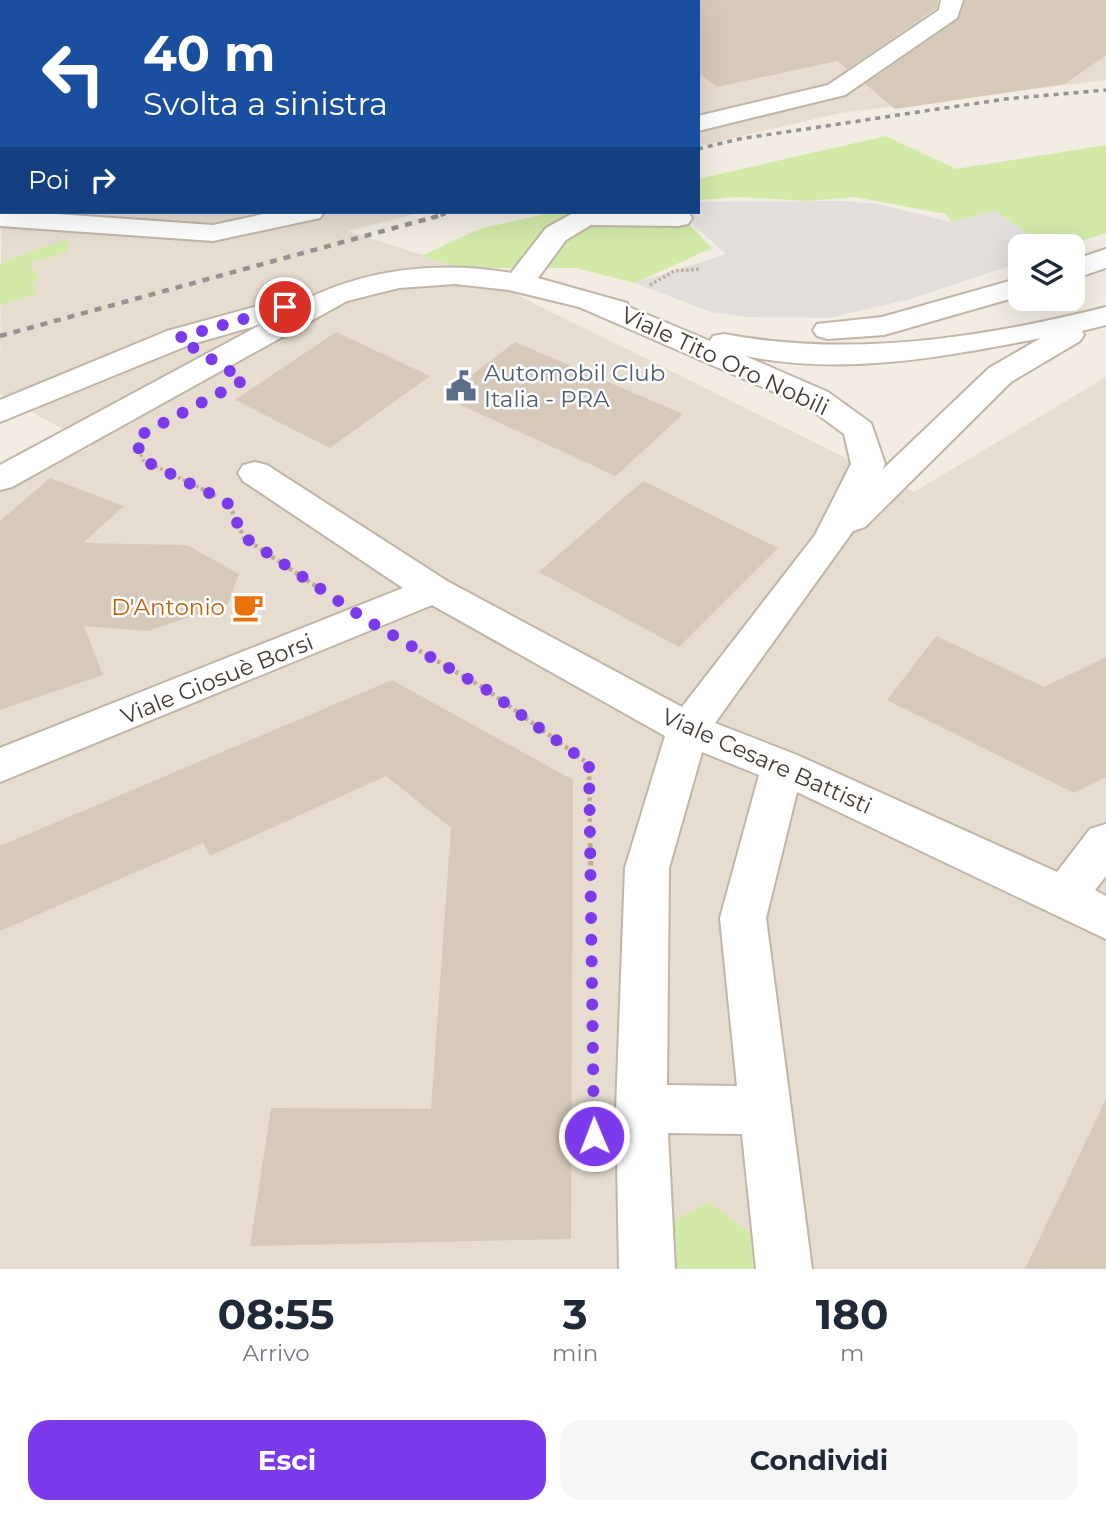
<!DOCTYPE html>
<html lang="it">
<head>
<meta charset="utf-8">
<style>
  :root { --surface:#fff; --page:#f6f6f7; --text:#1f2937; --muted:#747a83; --accent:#7c3aed }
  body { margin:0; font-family:Montserrat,sans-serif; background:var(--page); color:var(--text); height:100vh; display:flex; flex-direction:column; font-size:26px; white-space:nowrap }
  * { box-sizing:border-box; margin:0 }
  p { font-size:23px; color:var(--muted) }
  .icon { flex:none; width:38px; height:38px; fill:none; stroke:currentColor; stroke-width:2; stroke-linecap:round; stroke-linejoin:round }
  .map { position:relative; height:1269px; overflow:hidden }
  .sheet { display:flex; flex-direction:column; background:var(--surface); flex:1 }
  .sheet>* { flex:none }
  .top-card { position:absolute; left:0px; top:0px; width:700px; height:214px; box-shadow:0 7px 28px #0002; background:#1a4fa0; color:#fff; overflow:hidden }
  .controls { position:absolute; left:1008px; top:234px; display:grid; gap:14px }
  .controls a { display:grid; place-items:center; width:77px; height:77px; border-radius:14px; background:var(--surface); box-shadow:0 7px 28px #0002; font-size:35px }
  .pin { position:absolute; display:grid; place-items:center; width:60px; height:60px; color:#fff; margin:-30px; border:4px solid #fff; border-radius:50%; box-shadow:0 2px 7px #0007 }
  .me { position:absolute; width:77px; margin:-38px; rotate:359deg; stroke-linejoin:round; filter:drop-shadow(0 0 5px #0008) }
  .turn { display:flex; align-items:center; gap:24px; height:147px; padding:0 28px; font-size:32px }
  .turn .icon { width:91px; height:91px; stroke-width:2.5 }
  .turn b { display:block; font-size:49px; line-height:60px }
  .then { display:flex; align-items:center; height:66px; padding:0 28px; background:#0003; gap:14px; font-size:26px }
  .eta { display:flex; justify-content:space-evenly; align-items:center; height:119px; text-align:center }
  .eta b { font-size:42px; font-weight:700; line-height:49px }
  .button { display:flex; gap:14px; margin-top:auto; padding:14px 28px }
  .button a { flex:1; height:80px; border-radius:21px; background:var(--accent); color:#fff; font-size:28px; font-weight:700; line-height:80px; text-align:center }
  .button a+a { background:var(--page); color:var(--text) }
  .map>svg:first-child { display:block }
  .residential { fill:#e6ddd0 }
  .education { fill:#ecdfcb }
  .green { fill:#d2e9a8 }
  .parking { fill:#e2dedb }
  .building { fill:#d7c9ba }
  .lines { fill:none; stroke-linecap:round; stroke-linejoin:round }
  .minor-casing { stroke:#c1b5a7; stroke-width:4 }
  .path-far2 { stroke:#c0ac95; stroke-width:3.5; stroke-dasharray:2.5 2.5; stroke-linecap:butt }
  .path-far1 { stroke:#c0ac95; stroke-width:4.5; stroke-dasharray:3.5 3.5; stroke-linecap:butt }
  .path { stroke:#c0ac95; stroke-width:5; stroke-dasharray:4.5 4.5; stroke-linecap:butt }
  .minor { fill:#fff; fill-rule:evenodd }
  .rail-far1 { stroke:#939393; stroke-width:3.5; stroke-dasharray:5 5; stroke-linecap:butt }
  .rail { stroke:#939393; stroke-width:4.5; stroke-dasharray:7 7; stroke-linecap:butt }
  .route { stroke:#7c3aed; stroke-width:12; stroke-dasharray:0 21.6 }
  .labels { text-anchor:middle; stroke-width:5; stroke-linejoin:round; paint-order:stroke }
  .street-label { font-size:23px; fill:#443b32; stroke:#fff }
  .service-label { font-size:23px; fill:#4e5e75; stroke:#fff; text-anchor:start }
  .food-label { font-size:23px; fill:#c56008; stroke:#fff; text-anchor:end }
</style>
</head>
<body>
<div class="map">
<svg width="1106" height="1269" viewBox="0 0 1106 1269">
  <rect width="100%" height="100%" fill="#f2ece2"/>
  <path class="residential" d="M 536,0 L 896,0 L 931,26 L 1003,0 L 1106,0 L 1106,80 L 840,113 L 698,146 L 698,2 Z
    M 2,126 L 2,212 L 424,212 L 348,231 L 463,268 L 914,492 L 1106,377 L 1106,1269 L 0,1269 L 0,491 L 93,446 L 0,394 Z"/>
  <path class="education" d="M 0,0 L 536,0 L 539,2 L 2,2 L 0,127 Z"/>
  <path class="green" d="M 886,136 L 956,169 L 1106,145 L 1106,233 C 1042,255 1048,247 995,211 L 951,222 L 946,214 L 854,197 L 807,201 L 740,197 L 698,200 L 698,179 Z
    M 554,212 L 677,212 L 712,248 L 635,283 L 576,268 L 463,268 L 422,256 L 479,229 Z
    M 68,239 L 68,252 L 29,263 L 40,279 L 31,283 L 37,293 L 0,306 L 0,265 L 15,257 Z
    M 709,1202 L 750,1233 L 753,1269 L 672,1269 L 669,1223 Z"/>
  <path class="parking" d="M 841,201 L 878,204 L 951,222 L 995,211 L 1048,247 L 1020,247 L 1020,262 L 907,300 L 828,318 L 747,317 L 711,312 L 635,283 L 726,254 L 679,212 L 698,212 L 698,202 Z"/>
  <path class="building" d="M 698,0 L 938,0 L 937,8 L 847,69 L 837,61 L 717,87 L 698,73 Z
    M 965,0 L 1106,0 L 1106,55 L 1065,84 L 895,109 L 865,84 L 958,20 Z
    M 336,332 L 430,376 L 330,448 L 235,400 Z
    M 515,342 L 683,414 L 616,476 L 443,397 Z
    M 50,478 L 124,506 L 83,543 L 187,545 L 239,574 L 228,604 L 148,631 L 84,626 L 103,675 L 0,710 L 0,521 Z
    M 643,481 L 778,548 L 679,647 L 539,572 Z
    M 936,636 L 1044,687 L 1106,657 L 1106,777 L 1074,793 L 887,700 Z
    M 392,680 L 573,780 L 571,1239 L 250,1246 L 271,1108 L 431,1109 L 451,828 L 386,776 L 210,856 L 203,843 L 0,931 L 0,846 Z
    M 1106,1099 L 1106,1269 L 1025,1269 Z"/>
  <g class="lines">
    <g class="minor-casing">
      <path id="minor" d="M 941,0 L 963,0 L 957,18 L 845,95 L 698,131 L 698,116 L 828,85 L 939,10 Z
        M 0,210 L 213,225 L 273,212 L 324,212 L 320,218 L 213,241 L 0,226 Z
        M 575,212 L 688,212 L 692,218 L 688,224 L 678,226 L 591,225 L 566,240 L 538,278 L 627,303 L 629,307 L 710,341 L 713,336 L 724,334 C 851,358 982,338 1106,307 L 1106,325 L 1082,331 L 1084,335 L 1080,341 L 1011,382 L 865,527 L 853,531 L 715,723 L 797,755 L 1057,872 L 1090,829 L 1106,824 L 1106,876 L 1095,890 L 1106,896 L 1106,939 L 797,792 L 766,918 L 812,1269 L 756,1269 L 742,1134 L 668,1133 L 675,1269 L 619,1269 L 616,1109 L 625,868 L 665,736 L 432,605 L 0,782 L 0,748 L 403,588 L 243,481 L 238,473 L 243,465 L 255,462 L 267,465 L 447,581 L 682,707 L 815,535 L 851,464 L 844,434 L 806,406 L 579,307 L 509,290 L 455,284 L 399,288 L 347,301 L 12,487 L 0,490 L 0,465 L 262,324 L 189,345 L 0,422 L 0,400 L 167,331 L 287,298 L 299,303 C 365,268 439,261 511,273 L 546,228 ZM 1041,338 L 989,368 L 882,470 L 885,464 L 871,423 L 828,392 L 745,356 C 844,376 944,357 1041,338 ZM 702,752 L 759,775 L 720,918 L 737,1086 L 667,1085 L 669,868 Z
        M 1106,249 L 1106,268 L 1073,279 L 1073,260 Z
        M 1020,278 L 1020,296 L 884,335 L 828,339 L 817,336 L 813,330 L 817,324 L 882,317 Z"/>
    </g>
    <path class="path-far2" d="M 650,285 L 674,271 L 701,269
      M 139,450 L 143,460 L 206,491"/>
    <path class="path-far1" d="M 202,489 L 216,496
      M 232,511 L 244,538 L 320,589
      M 413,647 L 487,690 L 589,764 L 590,836"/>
    <path class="path" d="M 590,834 L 591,876"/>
    <use href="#minor" class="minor"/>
    <path class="rail-far1" d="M 698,149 L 739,139 L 1005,99 L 1106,90
      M 431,218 L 452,212"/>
    <path class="rail" d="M 0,336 L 438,216"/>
  </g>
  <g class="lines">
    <path class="route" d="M 285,307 L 178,338 L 244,380 L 135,438 L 143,460 L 227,502 L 244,537 L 365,619 L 487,690 L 589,764 L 594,1136"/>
  </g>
  <defs>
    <g id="civic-bare" transform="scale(2.415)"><path d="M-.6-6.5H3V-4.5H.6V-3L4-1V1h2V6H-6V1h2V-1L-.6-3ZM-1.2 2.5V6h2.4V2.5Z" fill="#5c6f8a" stroke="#fff" stroke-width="2.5" paint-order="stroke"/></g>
    <g id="cafe-bare" transform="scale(2.415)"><path d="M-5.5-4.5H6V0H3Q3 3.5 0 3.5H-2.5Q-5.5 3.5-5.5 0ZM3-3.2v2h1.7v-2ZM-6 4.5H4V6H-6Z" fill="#e8710a" stroke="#fff" stroke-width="2.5" paint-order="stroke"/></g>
  </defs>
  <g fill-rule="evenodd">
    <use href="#civic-bare" x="461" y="386"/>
    <use href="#cafe-bare" x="248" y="607"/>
  </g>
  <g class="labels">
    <g class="street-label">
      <text transform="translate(725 361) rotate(25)" y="8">Viale Tito Oro Nobili</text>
      <text transform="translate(217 679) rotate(-22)" y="8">Viale Giosuè Borsi</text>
      <text transform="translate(767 761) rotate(24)" y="8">Viale Cesare Battisti</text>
    </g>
    <g class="service-label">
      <text x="484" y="381">Automobil Club<tspan x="484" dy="26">Italia - PRA</tspan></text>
    </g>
    <g class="food-label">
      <text x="225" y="615">D'Antonio</text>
    </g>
  </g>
</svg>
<div class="controls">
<a><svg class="icon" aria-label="layers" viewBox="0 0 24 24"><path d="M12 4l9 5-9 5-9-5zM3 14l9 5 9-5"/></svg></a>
</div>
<div class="pin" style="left:285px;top:307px;background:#d93025"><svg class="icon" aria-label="arrive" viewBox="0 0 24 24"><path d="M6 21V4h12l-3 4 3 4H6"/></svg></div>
<svg class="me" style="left:594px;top:1136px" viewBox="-20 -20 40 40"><circle r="17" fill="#7c3aed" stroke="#fff" stroke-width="3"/><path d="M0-11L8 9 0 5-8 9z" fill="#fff"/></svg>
<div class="top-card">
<div class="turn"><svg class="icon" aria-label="left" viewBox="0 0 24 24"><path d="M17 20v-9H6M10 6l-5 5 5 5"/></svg><div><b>40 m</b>Svolta a sinistra</div></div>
<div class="then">Poi<svg class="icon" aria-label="right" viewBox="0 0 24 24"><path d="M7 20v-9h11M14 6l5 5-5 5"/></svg></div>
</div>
</div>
<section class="sheet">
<div class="eta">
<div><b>08:55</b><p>Arrivo</p></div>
<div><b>3</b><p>min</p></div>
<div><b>180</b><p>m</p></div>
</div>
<div class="button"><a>Esci</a><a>Condividi</a></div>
</section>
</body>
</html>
